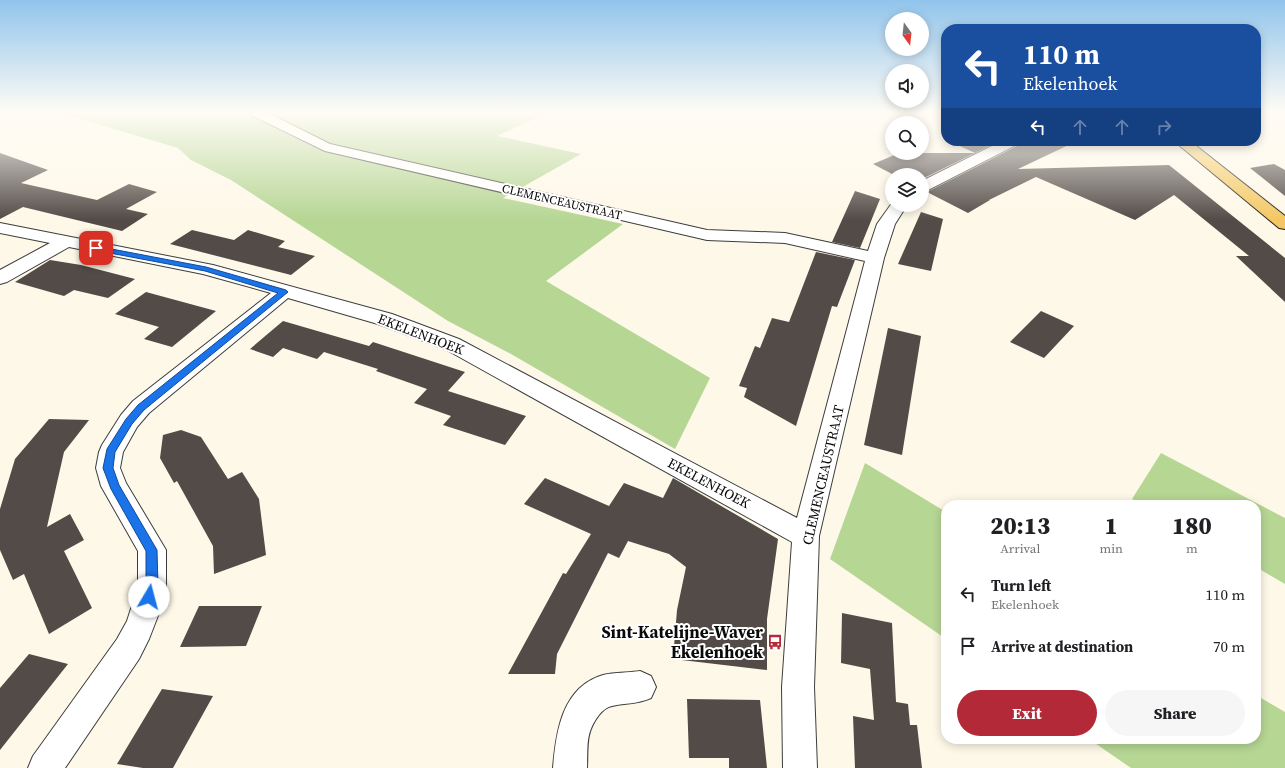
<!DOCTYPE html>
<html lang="en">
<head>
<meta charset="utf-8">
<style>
  :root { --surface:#fff; --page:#f6f6f6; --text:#202124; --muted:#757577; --accent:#b32938 }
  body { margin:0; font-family:"Source Serif 4",serif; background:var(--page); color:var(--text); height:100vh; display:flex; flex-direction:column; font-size:15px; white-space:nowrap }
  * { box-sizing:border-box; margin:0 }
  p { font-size:13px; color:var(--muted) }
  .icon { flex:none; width:22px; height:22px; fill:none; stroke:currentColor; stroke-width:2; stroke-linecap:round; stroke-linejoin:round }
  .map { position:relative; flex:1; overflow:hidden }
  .panel { position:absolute; left:941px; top:500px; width:320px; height:244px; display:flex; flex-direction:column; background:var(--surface); border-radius:16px; box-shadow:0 2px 10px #0003 }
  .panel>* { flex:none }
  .hud { position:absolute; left:941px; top:24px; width:320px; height:122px; border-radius:16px; box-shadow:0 2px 10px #0003; background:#1a4fa0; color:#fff; overflow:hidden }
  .needle { width:26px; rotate:165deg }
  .tools { position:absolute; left:885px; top:12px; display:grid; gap:8px }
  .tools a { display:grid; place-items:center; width:44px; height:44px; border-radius:50%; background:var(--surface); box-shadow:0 2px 10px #0003; font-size:20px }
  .pin { position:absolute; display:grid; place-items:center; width:34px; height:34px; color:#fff; margin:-17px; border-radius:8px; box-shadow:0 2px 6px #0006 }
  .me { position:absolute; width:44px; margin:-22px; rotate:8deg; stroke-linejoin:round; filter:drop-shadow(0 0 3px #0008) }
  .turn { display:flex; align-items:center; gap:14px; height:84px; padding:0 16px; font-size:18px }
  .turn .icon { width:52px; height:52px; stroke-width:2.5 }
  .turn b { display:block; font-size:28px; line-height:34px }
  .lanes { display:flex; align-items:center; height:38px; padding:0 16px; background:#0003; justify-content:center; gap:20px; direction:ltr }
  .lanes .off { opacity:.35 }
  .eta { display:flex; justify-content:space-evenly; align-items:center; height:68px; text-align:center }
  .eta b { font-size:24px; font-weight:800; line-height:28px }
  .action { display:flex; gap:8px; margin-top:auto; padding:8px 16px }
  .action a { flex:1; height:46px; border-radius:24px; background:var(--accent); color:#fff; font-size:16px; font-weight:800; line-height:46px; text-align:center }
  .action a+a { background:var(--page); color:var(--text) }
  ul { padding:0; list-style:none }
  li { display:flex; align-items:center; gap:12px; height:52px; padding:0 16px }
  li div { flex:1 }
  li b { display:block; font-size:15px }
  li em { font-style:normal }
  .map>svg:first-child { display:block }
  .forest { fill:#b6d694 }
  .building { fill:#524b47 }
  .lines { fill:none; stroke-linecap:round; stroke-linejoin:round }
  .street-casing { stroke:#3d3d3d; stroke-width:2 }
  .primary-casing { stroke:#1b1b1b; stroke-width:2 }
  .street { fill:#fff; fill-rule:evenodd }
  .primary { fill:#f3c863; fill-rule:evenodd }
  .route { fill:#1a73e8; stroke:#114b97 }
  .labels { text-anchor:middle; stroke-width:4; stroke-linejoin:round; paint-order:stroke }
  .far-street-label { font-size:12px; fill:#0a0a0a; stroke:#fff }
  .street-label { font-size:14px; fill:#0a0a0a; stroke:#fff }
  .near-poi-label { font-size:17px; font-weight:bold; fill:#0a0a0a; stroke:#fff; text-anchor:end }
</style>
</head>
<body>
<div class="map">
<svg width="1285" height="768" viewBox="0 0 1285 768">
  <rect width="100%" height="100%" fill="#fef8e8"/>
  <path class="forest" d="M 60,113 L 547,113 L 497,136 L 581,154 L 503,198 L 623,224 L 546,281 L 710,378 L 675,449 L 511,354 L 448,321 L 231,180 L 191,160 L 178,148 Z
    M 1161,453 L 1285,518 L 1285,584 L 1256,567 L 1256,505 L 1143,505 L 1132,499 Z
    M 865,463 L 946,512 L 946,639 L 830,559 Z
    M 1256,695 L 1285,712 L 1285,768 L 1131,768 L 1089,739 L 1256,739 Z"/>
  <path class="building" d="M 949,141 L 999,141 L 975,153 Z
    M 1021,141 L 1077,141 L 1018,169 L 1169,165 L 1285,258 L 1285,302 L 1236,256 L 1249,256 L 1174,195 L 1135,220 L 1036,177 L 989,200 L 990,200 L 968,213 L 927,192 L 1019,145 Z
    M 0,153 L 48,170 L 21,183 L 97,200 L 129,184 L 157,192 L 126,209 L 148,214 L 122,231 L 23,207 L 0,219 Z
    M 899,153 L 975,153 L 922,179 L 922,175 L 894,175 L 873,164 Z
    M 1274,164 L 1285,170 L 1285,196 L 1250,168 Z
    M 855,191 L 880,199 L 860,248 L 832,242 Z
    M 921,212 L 943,219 L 931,271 L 898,264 Z
    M 192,230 L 234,240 L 248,230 L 285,241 L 278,247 L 315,256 L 291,275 L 170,244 Z
    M 816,252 L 855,260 L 837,307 L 832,306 L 796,426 L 744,397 L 747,388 L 739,386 L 755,346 L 760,348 L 772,318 L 789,322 Z
    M 50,260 L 81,265 L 135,279 L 108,298 L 74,290 L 64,296 L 15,282 Z
    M 146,292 L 216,311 L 172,347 L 144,339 L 159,327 L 115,314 Z
    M 1041,311 L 1074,326 L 1044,358 L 1010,342 Z
    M 283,321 L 369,346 L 373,342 L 465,372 L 448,391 L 526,416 L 505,445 L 443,425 L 451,416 L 414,403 L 427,389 L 376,371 L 378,369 L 324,352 L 317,359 L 283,348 L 273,357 L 250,349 Z
    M 888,328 L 921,336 L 902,455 L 864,445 Z
    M 49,419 L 89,420 L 64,452 L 47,527 L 70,514 L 84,540 L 64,551 L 92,608 L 49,634 L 24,574 L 13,580 L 0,550 L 0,509 L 15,459 Z
    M 181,430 L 201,437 L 228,479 L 242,472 L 259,499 L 266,555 L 214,574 L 213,546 L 177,481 L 174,483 L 160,458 L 163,435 Z
    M 545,478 L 609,506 L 624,483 L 663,498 L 673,478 L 778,539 L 767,619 L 767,670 L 673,659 L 677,610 L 686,567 L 669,554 L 628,541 L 619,558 L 608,553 L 557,654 L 555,674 L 508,674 L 563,573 L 566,574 L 591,534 L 524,504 Z
    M 199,606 L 262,606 L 246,646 L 180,647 Z
    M 842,613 L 892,623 L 896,702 L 908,704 L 910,725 L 917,725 L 922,768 L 855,768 L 853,716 L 874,720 L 870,669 L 841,663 Z
    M 29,654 L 68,664 L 0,750 L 0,688 Z
    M 162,689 L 213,696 L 173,768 L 143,768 L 117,764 Z
    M 687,699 L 760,700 L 767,768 L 729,768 L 729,758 L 689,758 Z"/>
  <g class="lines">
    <g class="street-casing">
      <path id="street" d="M 251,113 L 268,113 L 330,144 L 707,230 L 785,233 L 868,251 L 877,224 L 892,203 L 892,205 L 907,205 L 895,224 L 884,258 L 819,536 L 814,687 L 817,768 L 783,768 L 782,687 L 792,542 L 445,349 L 378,324 L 288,298 L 149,413 L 137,427 L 123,452 L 120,468 L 126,483 L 166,550 L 166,587 L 161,608 L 149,639 L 139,659 L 65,768 L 28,768 L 33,756 L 117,639 L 127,621 L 138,587 L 138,551 L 101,486 L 96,468 L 99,452 L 102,445 L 121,415 L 133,401 L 271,293 L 203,274 L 69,247 L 7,282 L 0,284 L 0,270 L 50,243 L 0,233 L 0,223 L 213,265 L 392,314 L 459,339 L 797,518 L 865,261 L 785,243 L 707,240 L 325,151 L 253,116 Z
        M 1002,141 L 1020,141 L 1018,144 L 928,190 L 922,192 L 922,181 Z
        M 640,671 L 651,676 L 656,687 L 651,698 C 638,704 625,703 612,706 C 607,707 602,711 599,715 C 585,733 588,746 587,768 L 553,768 C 556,732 562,687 603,675 C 615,672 628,673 640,671 Z"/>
    </g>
    <g class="primary-casing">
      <path id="primary" d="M 1174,141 L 1190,141 L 1285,216 L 1285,229 L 1279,228 Z"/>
    </g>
    <use href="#street" class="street"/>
    <use href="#primary" class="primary"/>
  </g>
  <linearGradient id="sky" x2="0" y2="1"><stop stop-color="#91c4ec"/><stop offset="0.51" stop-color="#fffcf5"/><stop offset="1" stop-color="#fffcf5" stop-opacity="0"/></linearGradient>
  <rect width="1285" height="220" fill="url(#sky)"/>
  <path class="route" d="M 96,246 L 206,267 L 286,290 L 288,292 L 144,410 L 132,424 L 115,452 L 113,468 L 119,485 L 157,550 L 158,587 L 154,601 L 149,603 L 145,601 L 143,597 L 146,587 L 146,551 L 111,489 L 103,468 L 107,449 L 126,419 L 138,405 L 278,293 L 205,271 L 94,250 L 94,247 Z"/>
  <defs>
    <g id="bus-bare" transform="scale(1.2)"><path d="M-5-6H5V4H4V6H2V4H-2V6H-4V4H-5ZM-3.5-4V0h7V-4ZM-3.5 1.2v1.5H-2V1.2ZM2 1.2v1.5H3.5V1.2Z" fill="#b32938" stroke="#fff" stroke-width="2.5" paint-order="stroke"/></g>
  </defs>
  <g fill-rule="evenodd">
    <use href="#bus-bare" x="775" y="642"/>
  </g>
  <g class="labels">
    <g class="far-street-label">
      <text transform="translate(562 202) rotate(13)" y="4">CLEMENCEAUSTRAAT</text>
    </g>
    <g class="street-label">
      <text transform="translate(421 334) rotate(21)" y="5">EKELENHOEK</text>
      <text transform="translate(823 475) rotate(-77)" y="5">CLEMENCEAUSTRAAT</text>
      <text transform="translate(709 483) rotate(28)" y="5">EKELENHOEK</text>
    </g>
    <g class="near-poi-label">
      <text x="763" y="638">Sint-Katelijne-Waver<tspan x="763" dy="20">Ekelenhoek</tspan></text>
    </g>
  </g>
</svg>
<div class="tools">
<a><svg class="needle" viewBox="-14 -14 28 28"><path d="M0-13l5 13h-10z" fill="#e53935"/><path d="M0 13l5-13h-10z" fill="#757577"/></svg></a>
<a><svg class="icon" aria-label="sound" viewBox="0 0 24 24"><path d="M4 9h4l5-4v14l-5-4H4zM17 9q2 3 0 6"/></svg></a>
<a><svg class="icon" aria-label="search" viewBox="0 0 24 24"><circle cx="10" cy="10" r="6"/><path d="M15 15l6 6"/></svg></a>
<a><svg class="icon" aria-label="layers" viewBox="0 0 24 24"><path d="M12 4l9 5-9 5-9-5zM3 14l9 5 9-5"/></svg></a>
</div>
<div class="pin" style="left:96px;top:248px;background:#d93025"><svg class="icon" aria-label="arrive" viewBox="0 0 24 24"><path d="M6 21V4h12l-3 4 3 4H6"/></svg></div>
<svg class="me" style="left:149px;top:597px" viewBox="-20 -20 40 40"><circle r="19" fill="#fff"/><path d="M0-13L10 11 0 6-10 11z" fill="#1a73e8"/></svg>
<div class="hud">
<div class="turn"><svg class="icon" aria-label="left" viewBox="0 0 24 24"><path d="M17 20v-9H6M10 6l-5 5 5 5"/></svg><div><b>110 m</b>Ekelenhoek</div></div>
<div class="lanes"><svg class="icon" aria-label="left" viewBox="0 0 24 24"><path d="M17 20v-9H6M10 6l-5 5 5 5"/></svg><svg class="icon off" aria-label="ahead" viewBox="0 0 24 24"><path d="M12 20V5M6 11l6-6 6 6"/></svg><svg class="icon off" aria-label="ahead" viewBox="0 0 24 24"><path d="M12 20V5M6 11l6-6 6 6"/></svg><svg class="icon off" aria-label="right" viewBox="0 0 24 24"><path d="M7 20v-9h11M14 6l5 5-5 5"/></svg></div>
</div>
<section class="panel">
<div class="eta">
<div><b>20:13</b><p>Arrival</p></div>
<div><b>1</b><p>min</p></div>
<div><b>180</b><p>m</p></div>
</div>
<ul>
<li><svg class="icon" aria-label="left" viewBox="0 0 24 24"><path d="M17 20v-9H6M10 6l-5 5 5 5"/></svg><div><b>Turn left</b><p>Ekelenhoek</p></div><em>110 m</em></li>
<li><svg class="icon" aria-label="arrive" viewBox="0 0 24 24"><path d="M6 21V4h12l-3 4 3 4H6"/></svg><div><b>Arrive at destination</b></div><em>70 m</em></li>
</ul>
<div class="action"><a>Exit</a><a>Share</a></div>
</section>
</div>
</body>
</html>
